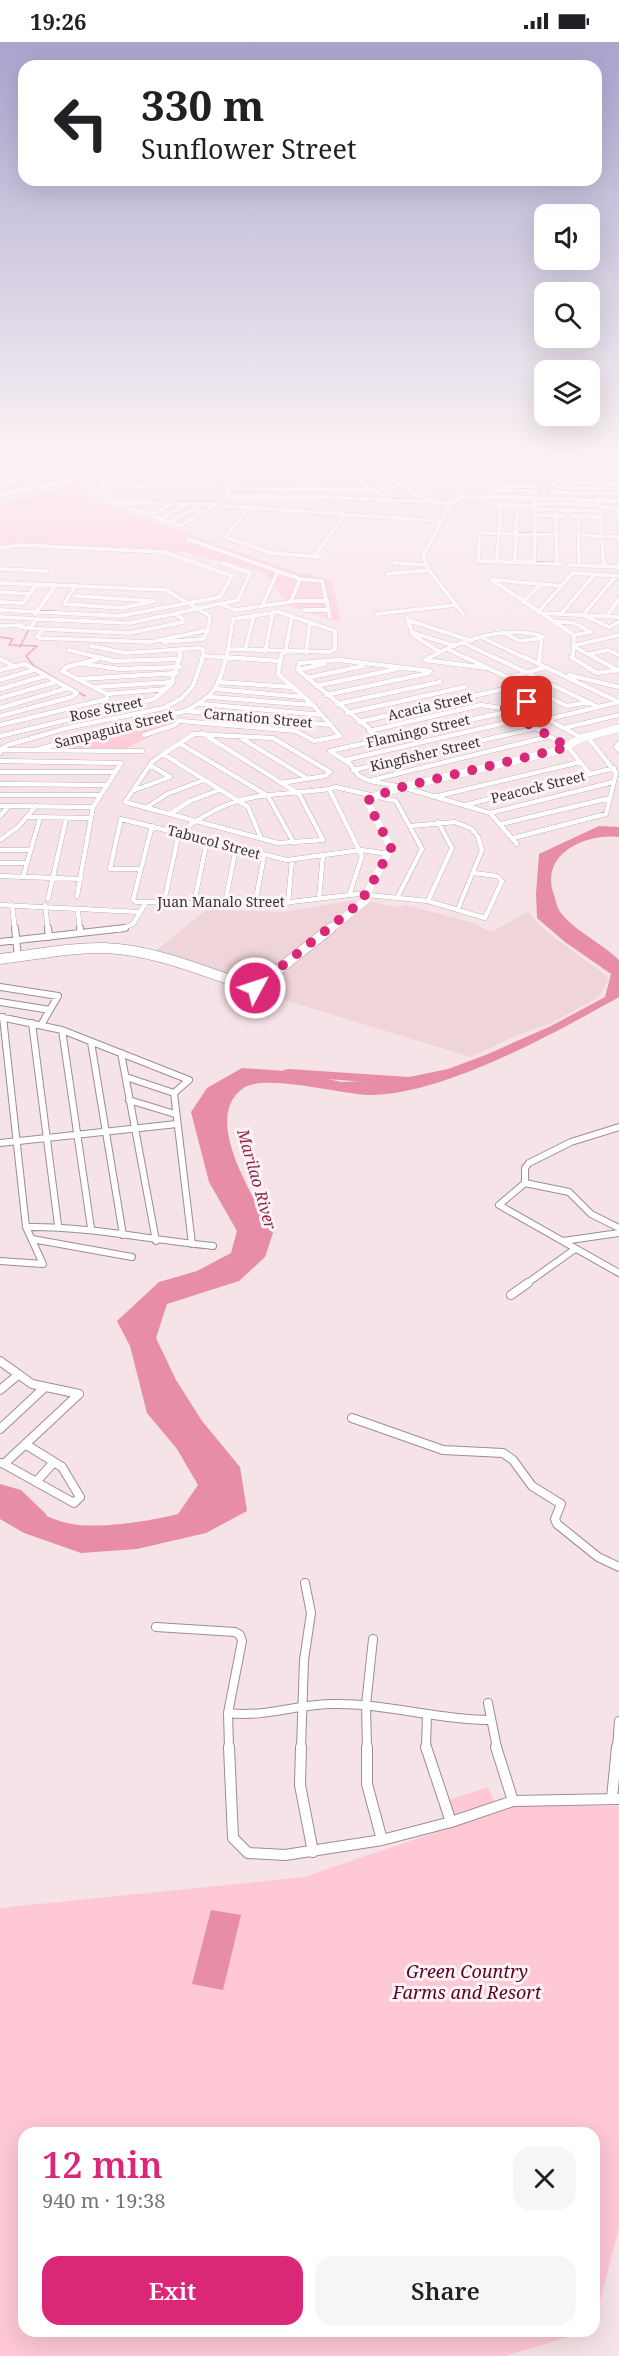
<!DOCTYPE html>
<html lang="en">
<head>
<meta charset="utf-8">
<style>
  :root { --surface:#fff; --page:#f6f6f6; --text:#202124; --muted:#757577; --accent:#db2777 }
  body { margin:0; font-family:"Noto Serif",serif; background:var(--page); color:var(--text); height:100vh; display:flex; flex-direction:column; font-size:22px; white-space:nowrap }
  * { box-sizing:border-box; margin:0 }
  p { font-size:20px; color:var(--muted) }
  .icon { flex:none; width:33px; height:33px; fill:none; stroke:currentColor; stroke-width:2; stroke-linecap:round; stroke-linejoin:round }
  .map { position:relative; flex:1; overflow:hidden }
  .drawer { position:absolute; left:18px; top:2085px; width:582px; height:210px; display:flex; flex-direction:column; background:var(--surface); border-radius:18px; box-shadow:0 6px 24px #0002 }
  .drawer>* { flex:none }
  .banner { position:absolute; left:18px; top:18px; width:584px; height:126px; border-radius:18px; box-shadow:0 6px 24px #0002; background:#fff; color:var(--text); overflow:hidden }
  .buttons { position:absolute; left:534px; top:162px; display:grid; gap:12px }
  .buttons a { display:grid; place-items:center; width:66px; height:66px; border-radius:12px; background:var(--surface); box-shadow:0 6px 24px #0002; font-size:30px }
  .pin { position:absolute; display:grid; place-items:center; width:51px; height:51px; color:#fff; margin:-26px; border-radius:12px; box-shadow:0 3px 9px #0006 }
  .me { position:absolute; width:66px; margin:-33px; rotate:50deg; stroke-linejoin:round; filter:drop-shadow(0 0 4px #0008) }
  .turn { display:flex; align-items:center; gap:21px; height:126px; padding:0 24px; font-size:27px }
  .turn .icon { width:78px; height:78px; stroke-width:2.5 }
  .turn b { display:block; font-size:42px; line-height:51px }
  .round { display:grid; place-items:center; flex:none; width:63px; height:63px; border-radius:18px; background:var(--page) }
  .summary { display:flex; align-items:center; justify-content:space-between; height:102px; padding:0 24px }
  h1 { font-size:36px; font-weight:600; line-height:45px; color:var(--accent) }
  .cta { display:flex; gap:12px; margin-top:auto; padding:12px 24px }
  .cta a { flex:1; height:69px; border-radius:18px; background:var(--accent); color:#fff; font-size:24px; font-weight:600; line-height:69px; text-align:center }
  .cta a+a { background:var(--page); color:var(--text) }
  .status { display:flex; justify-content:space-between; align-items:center; height:42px; padding:0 30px; background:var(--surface); direction:ltr }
  .status svg { height:16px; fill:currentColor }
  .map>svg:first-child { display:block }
  .built { fill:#efd4da }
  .green { fill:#fec8d5 }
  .water { fill:#e88da6 }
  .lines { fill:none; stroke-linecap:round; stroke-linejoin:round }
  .stream { stroke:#e88da6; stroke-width:1.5 }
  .river { fill:#e88da6; fill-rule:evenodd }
  .minor-far4-casing { stroke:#9e8d91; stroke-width:4.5 }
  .minor-far3-casing { stroke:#9e8d91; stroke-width:5 }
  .minor-far2-casing { stroke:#9e8d91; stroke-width:8 }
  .minor-far1-casing { stroke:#9e8d91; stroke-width:10 }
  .minor-casing { stroke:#9e8d91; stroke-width:12 }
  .tertiary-casing { stroke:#9e8d91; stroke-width:5 }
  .secondary-far1-casing { stroke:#9e8d91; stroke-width:8 }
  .secondary-casing { stroke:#9e8d91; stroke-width:11 }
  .minor-far4 { stroke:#fff; stroke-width:4 }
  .minor-far3 { stroke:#fff; stroke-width:4.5 }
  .minor-far2 { stroke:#fff; stroke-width:6 }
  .minor-far1 { stroke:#fff; stroke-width:8 }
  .minor { stroke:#fff; stroke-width:10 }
  .tertiary { stroke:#fff; stroke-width:4.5 }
  .secondary-far1 { stroke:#fff; stroke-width:8 }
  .secondary { stroke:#fff; stroke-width:10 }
  .route { stroke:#db2777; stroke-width:10; stroke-dasharray:0 18 }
  .labels { text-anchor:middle; stroke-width:6; stroke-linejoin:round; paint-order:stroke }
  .far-street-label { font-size:14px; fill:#3b3435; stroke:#fef3f5 }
  .water-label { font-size:16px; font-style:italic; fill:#90264d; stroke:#fef3f5 }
  .near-park-label { font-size:18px; font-style:italic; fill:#580529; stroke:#fef3f5 }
</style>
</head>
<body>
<div class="status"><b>19:26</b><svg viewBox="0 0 49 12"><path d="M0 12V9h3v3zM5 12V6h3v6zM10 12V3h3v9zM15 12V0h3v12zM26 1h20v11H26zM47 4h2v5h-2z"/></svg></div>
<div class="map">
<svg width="619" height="2314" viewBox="0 0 619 2314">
  <rect width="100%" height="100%" fill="#f6e3e7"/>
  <path class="built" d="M 349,859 L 367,859 L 393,865 L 406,863 L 473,881 L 491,890 L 528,870 L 543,887 L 609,936 L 600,953 L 590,960 L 551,981 L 515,994 L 471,1015 L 147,916 L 206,868 L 284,870 Z"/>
  <path class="green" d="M 81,443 L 94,459 L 302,532 L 308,531 L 332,539 L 341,580 L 289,564 L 264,530 L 180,509 L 28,502 L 0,508 L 0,463 Z
    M 168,677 L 174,678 L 175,681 L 125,707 L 42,706 L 55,701 Z
    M 488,1745 L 497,1764 L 455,1778 L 446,1759 Z
    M 513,1764 L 619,1764 L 619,2186 L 594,2282 L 594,2091 L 24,2091 L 24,2289 L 589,2289 L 505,2314 L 0,2314 L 0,1866 L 304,1835 Z"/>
  <path class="water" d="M 599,784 L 619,785 L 619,795 C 584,791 539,813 554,853 C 556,859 557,866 561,871 C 576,890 602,901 619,918 L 619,955 C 555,991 445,1052 371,1053 C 343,1053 262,1030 242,1047 C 201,1078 256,1158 273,1191 L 265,1215 L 239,1239 L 167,1262 L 156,1296 L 176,1338 L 202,1379 L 240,1425 L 247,1469 L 206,1491 L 137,1507 L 81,1511 L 24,1491 L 0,1477 L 0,1449 C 21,1461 48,1478 72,1482 C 99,1487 152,1479 178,1472 L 198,1443 L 177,1407 L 147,1371 L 130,1304 L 117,1279 L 159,1240 L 197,1229 L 231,1211 L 237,1189 L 209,1140 L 191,1070 L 207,1046 L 242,1026 L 299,1030 L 341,1040 L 395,1038 L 448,1027 L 488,1012 L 551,984 L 605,955 L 611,932 L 565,900 L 537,876 L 536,852 L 539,812 Z
    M 211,1868 L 241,1873 L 223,1948 L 192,1942 Z"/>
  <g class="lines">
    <path class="stream" d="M 0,595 L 13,597 L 9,603 L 37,604 L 26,614 L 34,624 L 85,654
      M 20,605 L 29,587"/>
    <path class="river" d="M 289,1027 L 409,1035 L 416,1039 L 409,1043 L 284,1034 L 282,1031 L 284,1028 Z
      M 0,1442 L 21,1448 L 46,1472 L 48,1477 L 46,1482 C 27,1487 17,1460 0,1456 Z"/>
    <g class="minor-far4-casing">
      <path id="minor-far4" d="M 23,410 L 57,420 L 69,414
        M 346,412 L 458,417 L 475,410
        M 69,414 L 135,410
        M 320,415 L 393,460
        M 0,417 L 23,410
        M 261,419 L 280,430
        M 126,428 L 137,444 L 142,445 L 374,448
        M 0,431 L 21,423 L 68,438
        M 89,434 L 103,440 L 100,448 L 106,457 L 117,461 L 217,462
        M 134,436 L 195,433 L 206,445
        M 71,438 L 91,422 L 280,410
        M 575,441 L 619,442
        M 0,444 L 41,429
        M 505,444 L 536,444 L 534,521
        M 228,445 L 227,455 L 322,455 L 430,460
        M 559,445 L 619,447
        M 493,448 L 535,449
        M 552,450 L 619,452
        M 576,451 L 576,432 L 619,433
        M 493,453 L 494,436
        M 552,457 L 552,443 L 560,438 L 556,427 L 601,426 L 602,420 L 619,420
        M 599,458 L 604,525
        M 534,461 L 599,463
        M 491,462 L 534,464
        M 122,463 L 180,484 L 217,462
        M 450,463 L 423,514 L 429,528 L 463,572
        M 226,464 L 440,479
        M 599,465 L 619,466
        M 249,466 L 225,495 L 271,511 L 321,515
        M 617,466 L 619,481
        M 534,467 L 600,469
        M 150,473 L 172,462
        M 534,473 L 564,474
        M 556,473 L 557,522
        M 571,474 L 600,475
        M 578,474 L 579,523
        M 160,477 L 187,462
        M 170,480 L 201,463
        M 557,493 L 480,491 L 478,519 L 561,522
        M 579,493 L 619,495
        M 188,497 L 300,537 L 322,539 L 330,575
        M 0,506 L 20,503 L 164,510 L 232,534 L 220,555 L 120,574 L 0,568
        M 314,515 L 345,473
        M 497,519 L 501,462
        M 515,520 L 517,463
        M 394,521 L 426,523
        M 570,523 L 619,525
        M 0,527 L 47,529
        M 387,532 L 429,528
        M 616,534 L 583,573 L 609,585 L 619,580
        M 492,538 L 553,579
        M 495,538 L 561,544
        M 0,541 L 75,544
        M 0,550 L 30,552
        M 76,554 L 154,559 L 122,566 L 64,562 L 75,544 L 166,548 L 210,574 L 208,588 L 146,601
        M 291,559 L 300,537
        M 0,560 L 23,561 L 37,542
        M 523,560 L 540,543
        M 221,562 L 235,568 L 296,559 L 327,559
        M 262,564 L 278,529
        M 304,568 L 329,568
        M 279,570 L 335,589 L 335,607 L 330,610 L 228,607 L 233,577 Z
        M 538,570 L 573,531 L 619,534
        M 539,571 L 619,575
        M 35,572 L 56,543
        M 377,572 L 455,563
        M 561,572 L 594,533
        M 0,575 L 37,577 L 30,586 L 20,585
        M 606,575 L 619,557
        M 407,576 L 413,593 L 440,610
        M 37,577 L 130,581 L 238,558 L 250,531 L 223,521
        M 408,578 L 472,599
        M 553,579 L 574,581 L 591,590 L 574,593 Z
        M 0,584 L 22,583
        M 30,586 L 43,587 L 37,595 L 40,596 L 150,600
        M 43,587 L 130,591 L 183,580 L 183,577 L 175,572
        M 414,591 L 455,604
        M 506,592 L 520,599 L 542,596
        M 483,596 L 527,617
        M 164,600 L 203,597 L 208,588
        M 464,601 L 497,617
        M 91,604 L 125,611 L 199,606 L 204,608 L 202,617
        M 573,604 L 597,617
        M 573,604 L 619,593
        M 447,607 L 468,617
        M 69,608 L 105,617
        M 245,608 L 254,573
        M 265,610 L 273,570
        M 285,611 L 292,575
        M 306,611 L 310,580
        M 589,612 L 608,608 L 619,613
        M 203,614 L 247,617
        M 179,617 L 181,607
        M 226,617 L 228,607
        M 281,617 L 282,611
        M 427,617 C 460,598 505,583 542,594 L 539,617
        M 573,617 L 574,593"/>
    </g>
    <g class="minor-far3-casing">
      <path id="minor-far3" d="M 99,615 L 113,619 L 180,617
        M 224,615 L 279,619
        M 430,615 L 425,618 L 486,626
        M 465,615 L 567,664 L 589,660
        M 494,615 L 598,665
        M 524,615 L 619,660
        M 571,615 L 597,631 L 618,628
        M 594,615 L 619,629
        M 0,617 L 14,624
        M 539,621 L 540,615
        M 84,622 L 120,627 L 180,625
        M 0,628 L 25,622 L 77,651 L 72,655 L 0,674
        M 298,628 L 325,622
        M 569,633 L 619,645
        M 307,636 L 363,624
        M 508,636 L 546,625
        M 80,637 L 177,631
        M 0,638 L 34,628
        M 218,640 L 293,645
        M 316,644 L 397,627
        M 95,645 L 173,640
        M 0,647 L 45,634
        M 216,647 L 302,655
        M 107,652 L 167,647
        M 326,653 L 429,631
        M 210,655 L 313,663
        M 0,656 L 56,640
        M 201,662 L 322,673
        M 337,662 L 440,640
        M 0,666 L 68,646
        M 503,667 L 568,705 L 590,732
        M 187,669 L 331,683
        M 347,671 L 465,645
        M 549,677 L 619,660
        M 181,679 L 296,689 L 314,699 L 340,694 L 313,663 L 278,632 L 281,615
        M 359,680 L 500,648 L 526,659 L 527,669
        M 0,683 L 107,657 L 107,652 L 62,629 L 67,625 L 98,617
        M 564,686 L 619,673
        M 371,688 L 298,628 L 299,621 L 339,618 L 430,629
        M 144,693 L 175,683 L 180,678
        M 0,694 L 154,657 L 171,642 L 180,615
        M 238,694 L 308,737
        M 380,698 L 369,689 L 481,663 L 536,671 L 582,696
        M 179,701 L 268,754 L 294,801
        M 619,701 L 616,705 L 619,708
        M 0,708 L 142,709
        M 35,708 L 185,669 C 213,655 219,647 226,615
        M 330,709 L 350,722 L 359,734 L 370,739 L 402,745 L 490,771 L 517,802
        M 330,709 L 506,670
        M 0,711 L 2,706 L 8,703 L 67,686 L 164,666 L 182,656 L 193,644 L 203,615
        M 163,712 L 152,720 L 125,760 L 278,801 L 323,798 L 299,752 L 202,691
        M 345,718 L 518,678
        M 0,719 L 121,721 L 93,765 L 77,854
        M 353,728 L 532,687
        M 0,730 L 116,730
        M 372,738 L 547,695
        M 0,742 L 108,743
        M 132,749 L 170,735 L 150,723
        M 0,753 L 101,753
        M 434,755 L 580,720
        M 465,763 L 614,726
        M 0,764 L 93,765
        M 146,766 L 167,752 L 204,738
        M 490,771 L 613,740
        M 170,772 L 190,759 L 219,748
        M 0,774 L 9,764
        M 28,775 L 91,776
        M 501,782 L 610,756
        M 152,784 L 133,858 L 136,860 L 274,862 L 358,852 L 428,859 L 485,876 L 502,839 L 497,834 L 474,831
        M 411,784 L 455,780 L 472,787 L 478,795 L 482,808 L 458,867
        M 261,796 L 248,765 L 163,712 L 194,692 L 273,696 L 330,730 L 325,734 L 281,741
        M 513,796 L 606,772 L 616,731 L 587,694
        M 0,798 L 18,785 L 36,764
        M 0,808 L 31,808
        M 0,821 L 27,821
        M 141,827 L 110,827 L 121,777 L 287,818 L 361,808 L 389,812
        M 0,834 L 81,837
        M 23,835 L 40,776
        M 350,851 L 362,814 L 329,747 L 336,745 L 396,759 L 422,807 L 398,854
        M 319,856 L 323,813
        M 48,857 L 66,777
        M 428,859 L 452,806 L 438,780
        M 164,860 L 179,791 C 237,747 262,756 329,747
        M 194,861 L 207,799
        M 225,861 L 236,806
        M 288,861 L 292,818
        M 255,862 L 264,814
        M 0,863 L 140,870
        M 12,863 L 15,888
        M 45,863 L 48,888
        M 78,869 L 80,888
        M 118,888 L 133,882 L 146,860"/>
    </g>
    <g class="minor-far2-casing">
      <path id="minor-far2" d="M 15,886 L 18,915
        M 48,886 L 49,895
        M 80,886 L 80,891
        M 0,900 L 125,886
        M 0,945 L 58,954 L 41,983
        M 0,960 L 50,968
        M 0,975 L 62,988 L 189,1038 L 174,1051 L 192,1202
        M 3,975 L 26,1185
        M 32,981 L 58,1183
        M 62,988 L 91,1186
        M 91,1000 L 123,1193
        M 121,1011 L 156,1199
        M 126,1035 L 174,1051
        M 129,1058 L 175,1072
        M 619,1085 L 571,1100 L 529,1121 L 525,1126 L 525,1141 L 499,1163 L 619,1231
        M 0,1101 L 177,1082
        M 525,1141 L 569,1150 L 591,1172 L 619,1186
        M 32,1197 L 132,1215
        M 563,1199 L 619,1191
        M 0,1219 L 43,1222 L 26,1185 C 88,1184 151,1198 213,1204
        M 526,1242 L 575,1207"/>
    </g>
    <g class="minor-far1-casing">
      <path id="minor-far1" d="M 511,1253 L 528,1241
        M 0,1319 L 32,1342 L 79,1352
        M 0,1348 L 18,1333
        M 352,1376 L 443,1408 L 503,1411 L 513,1418 L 532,1444 L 561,1462 L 555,1477 L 557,1482 L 598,1515 L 619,1525
        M 0,1387 L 44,1346
        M 1,1421 L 4,1422 L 79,1352
        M 4,1422 L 74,1461 L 80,1455 L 62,1425 L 25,1402
        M 36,1440 L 54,1420
        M 156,1585 L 235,1590 L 240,1593 L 242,1599 L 228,1671 C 264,1676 297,1662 333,1662 C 386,1661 437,1678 489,1678
        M 488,1661 L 497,1706
        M 228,1671 L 229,1706
        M 301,1706 L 304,1618 L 311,1571 L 305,1541
        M 367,1706 L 366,1663 L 373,1597
        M 426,1706 L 427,1672
        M 617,1706 L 619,1679"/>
    </g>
    <g class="minor-casing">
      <path id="minor" d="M 229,1705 L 233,1796 L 248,1811 L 285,1813 L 382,1798 L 451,1780 L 513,1759 L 619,1757
        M 301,1705 L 300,1743 L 313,1810
        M 367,1705 L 367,1742 L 382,1798
        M 426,1705 L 451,1780
        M 496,1705 L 513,1759
        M 612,1756 L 617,1705"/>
    </g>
    <g class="tertiary-casing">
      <path id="tertiary" d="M 345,411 L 427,458 L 450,463 L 457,457 L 468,454 L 619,459
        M 0,453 L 112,430 L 349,414"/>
    </g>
    <g class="secondary-far1-casing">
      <path id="secondary-far1" d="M 329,888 L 366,858 L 367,851 L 391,806 L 368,761 L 370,756 L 402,745 L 557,709 L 582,696 L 619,686"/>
    </g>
    <g class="secondary-casing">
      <path id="secondary" d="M 0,917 C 35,913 70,905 105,906 C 157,908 206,931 255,946 L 331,886"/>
    </g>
    <use href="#minor-far4" class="minor-far4"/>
    <use href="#minor-far3" class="minor-far3"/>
    <use href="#minor-far2" class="minor-far2"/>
    <use href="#minor-far1" class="minor-far1"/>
    <use href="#minor" class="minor"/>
    <use href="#tertiary" class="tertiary"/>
    <use href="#secondary-far1" class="secondary-far1"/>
    <use href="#secondary" class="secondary"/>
  </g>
  <linearGradient id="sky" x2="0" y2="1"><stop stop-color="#a8a4ce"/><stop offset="0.56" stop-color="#fbf2f4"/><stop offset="1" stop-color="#fbf2f4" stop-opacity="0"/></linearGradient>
  <rect width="619" height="734" fill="url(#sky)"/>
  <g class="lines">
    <path class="route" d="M 255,946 L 356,864 L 368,849 L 391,806 L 368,761 L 370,756 L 402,745 L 568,705 L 501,666 L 527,669 L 527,660"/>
  </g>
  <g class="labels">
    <g class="far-street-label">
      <text transform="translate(430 664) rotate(-13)" y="5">Acacia Street</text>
      <text transform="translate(106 667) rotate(-12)" y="5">Rose Street</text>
      <text transform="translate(258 676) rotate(5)" y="5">Carnation Street</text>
      <text transform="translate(114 687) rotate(-14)" y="5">Sampaguita Street</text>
      <text transform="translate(418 689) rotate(-13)" y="5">Flamingo Street</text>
      <text transform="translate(425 712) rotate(-13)" y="5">Kingfisher Street</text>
      <text transform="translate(538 745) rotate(-14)" y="5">Peacock Street</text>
      <text transform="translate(214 800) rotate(15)" y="5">Tabucol Street</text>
      <text x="221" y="865">Juan Manalo Street</text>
    </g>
    <g class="water-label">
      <text transform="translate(257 1137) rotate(74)" y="6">Marilao River</text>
    </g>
    <g class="near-park-label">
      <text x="467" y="1936">Green Country<tspan x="467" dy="21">Farms and Resort</tspan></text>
    </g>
  </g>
</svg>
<div class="buttons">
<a><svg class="icon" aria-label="sound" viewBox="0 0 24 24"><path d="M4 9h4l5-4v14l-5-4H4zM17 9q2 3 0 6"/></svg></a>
<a><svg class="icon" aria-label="search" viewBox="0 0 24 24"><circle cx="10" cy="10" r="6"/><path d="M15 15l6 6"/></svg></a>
<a><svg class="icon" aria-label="layers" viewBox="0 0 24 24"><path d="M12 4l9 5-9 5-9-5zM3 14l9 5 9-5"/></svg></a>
</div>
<div class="pin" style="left:527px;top:660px;background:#d93025"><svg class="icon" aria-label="arrive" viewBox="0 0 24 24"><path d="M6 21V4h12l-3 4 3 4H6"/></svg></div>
<svg class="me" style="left:255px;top:946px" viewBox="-20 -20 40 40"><circle r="17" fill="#db2777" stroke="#fff" stroke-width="3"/><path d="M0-11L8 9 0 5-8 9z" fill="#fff"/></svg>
<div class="banner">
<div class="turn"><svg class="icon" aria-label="left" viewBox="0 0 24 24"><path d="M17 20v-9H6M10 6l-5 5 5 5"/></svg><div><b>330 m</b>Sunflower Street</div></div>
</div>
<section class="drawer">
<div class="summary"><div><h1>12 min</h1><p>940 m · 19:38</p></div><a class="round"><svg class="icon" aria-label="close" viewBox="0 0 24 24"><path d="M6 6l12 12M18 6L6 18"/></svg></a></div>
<div class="cta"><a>Exit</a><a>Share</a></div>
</section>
</div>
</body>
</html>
